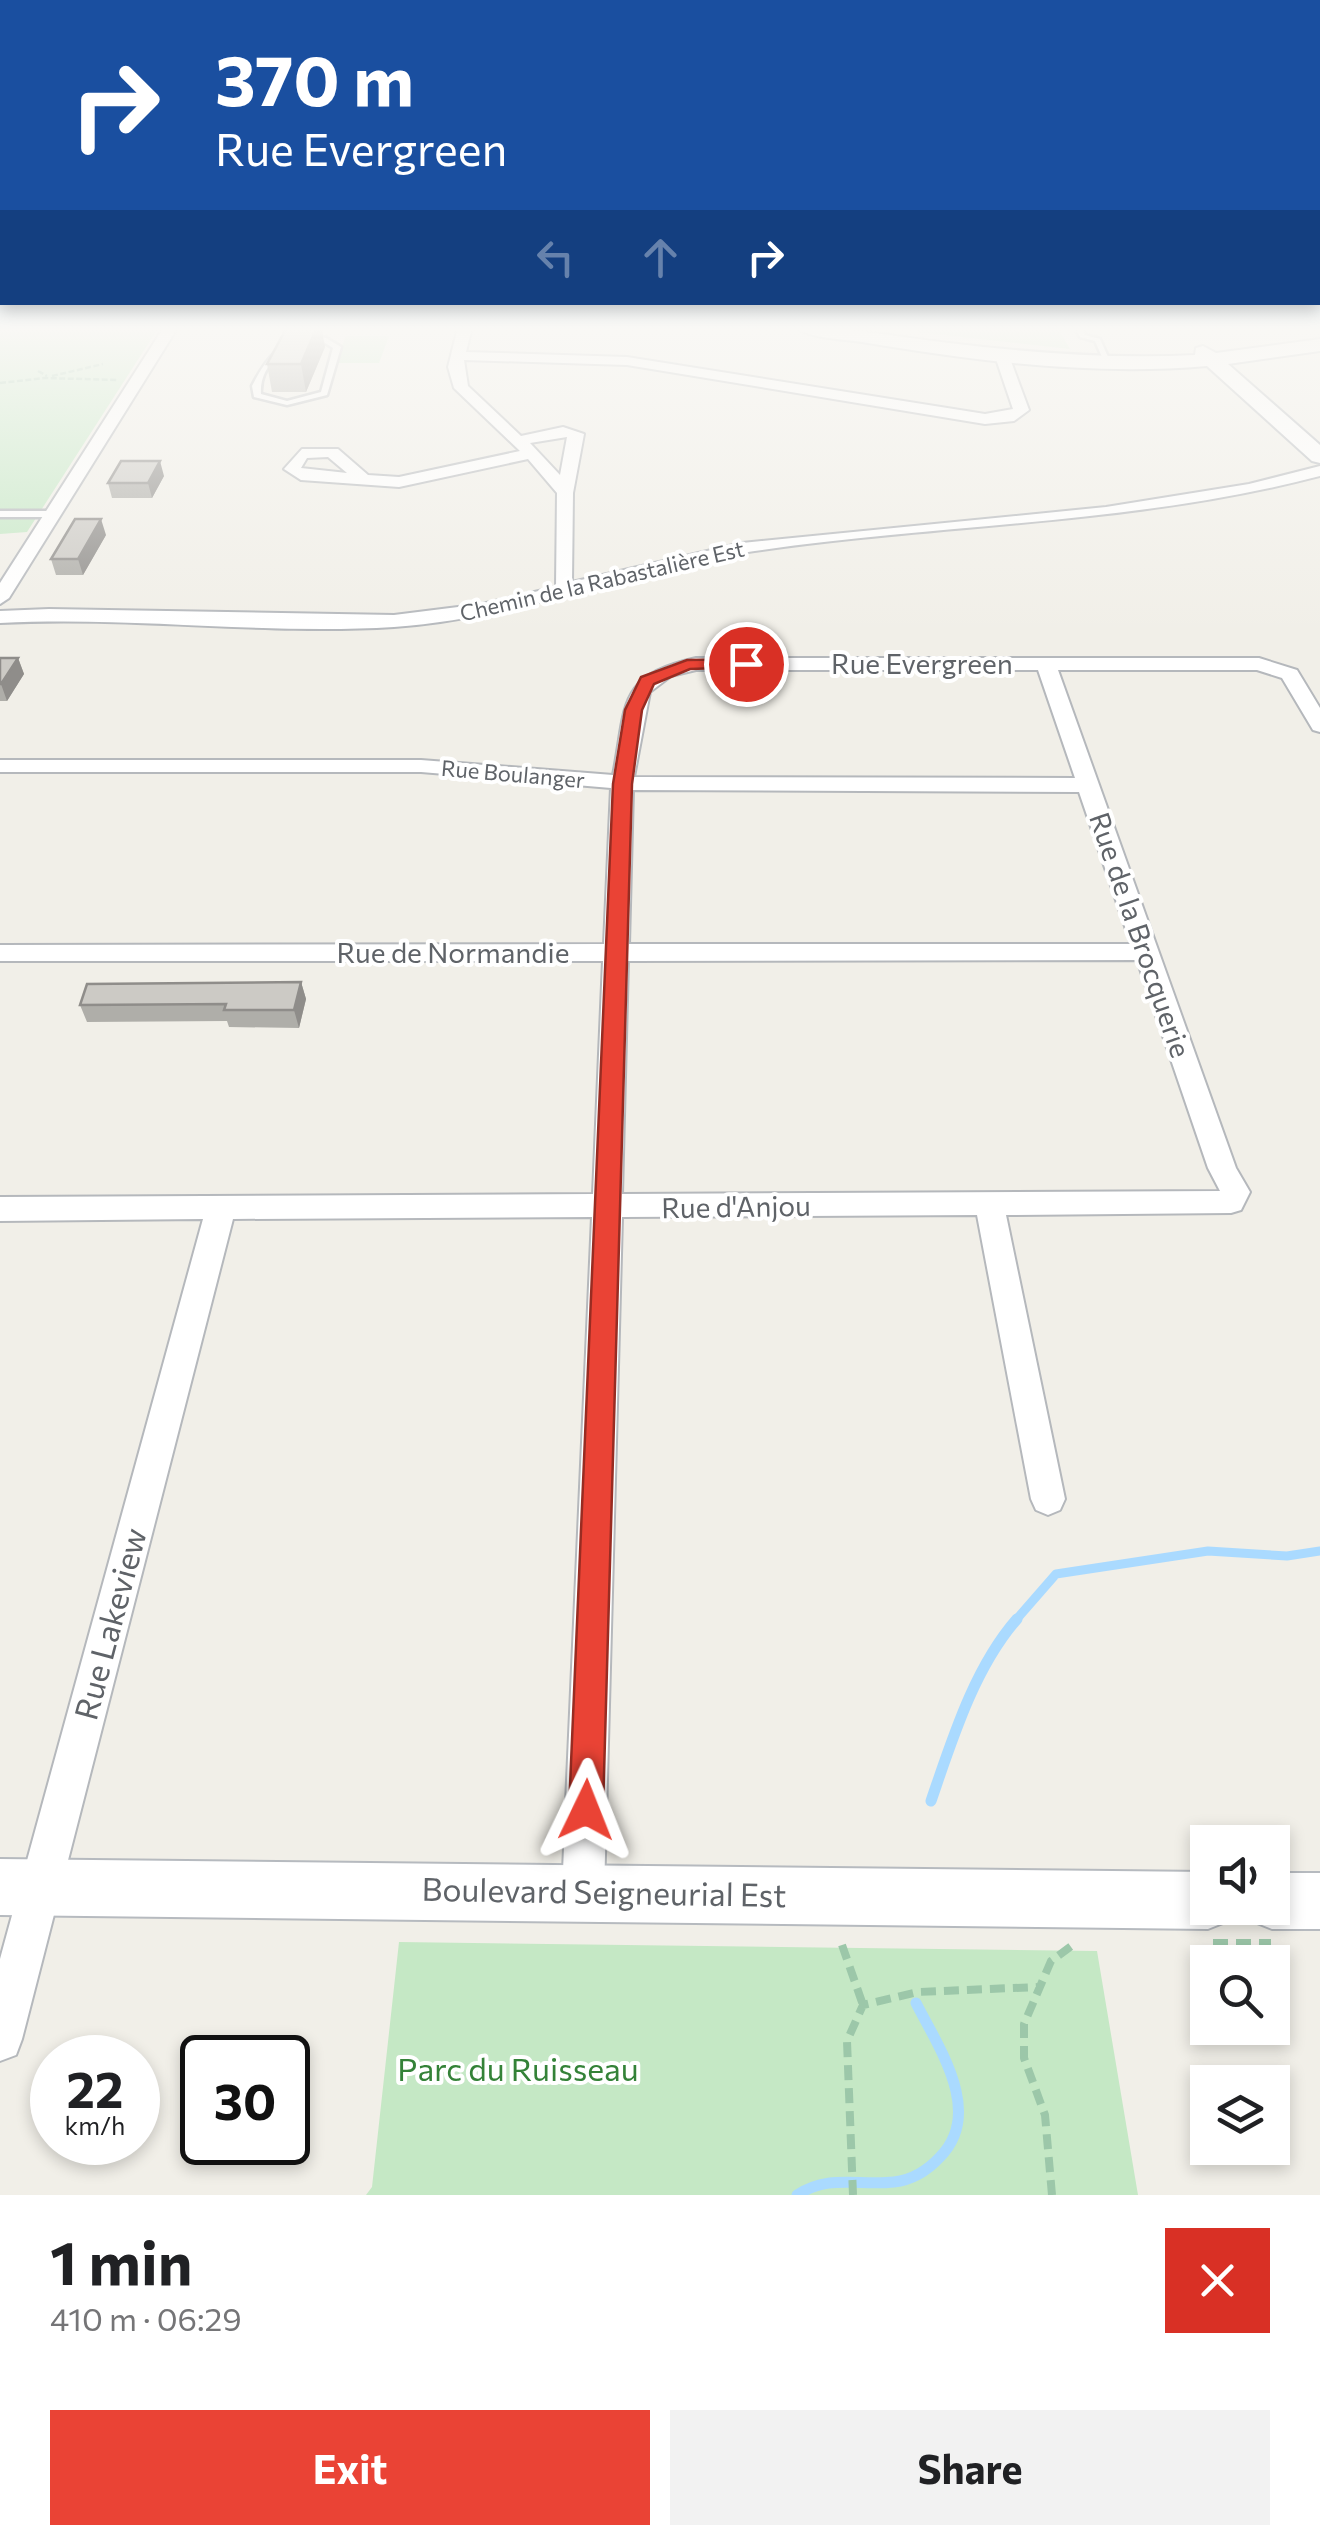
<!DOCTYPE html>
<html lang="en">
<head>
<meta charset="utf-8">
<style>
  :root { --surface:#fff; --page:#f2f2f2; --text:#202124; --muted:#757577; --accent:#ea4335 }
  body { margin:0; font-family:Commissioner,sans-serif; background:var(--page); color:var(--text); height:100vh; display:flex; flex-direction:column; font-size:38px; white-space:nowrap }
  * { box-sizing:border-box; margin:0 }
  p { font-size:32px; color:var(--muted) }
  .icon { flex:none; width:55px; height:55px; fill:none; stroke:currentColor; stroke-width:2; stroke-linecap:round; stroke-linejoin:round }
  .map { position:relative; height:2195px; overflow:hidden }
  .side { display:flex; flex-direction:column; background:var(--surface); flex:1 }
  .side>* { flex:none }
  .banner { position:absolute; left:0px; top:0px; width:1320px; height:305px; box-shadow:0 5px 15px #0003; background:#1a4fa0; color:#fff; overflow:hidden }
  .buttons { position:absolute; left:1190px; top:1825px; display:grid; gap:20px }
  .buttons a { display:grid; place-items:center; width:100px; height:100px; border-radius:0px; background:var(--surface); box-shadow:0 5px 15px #0003; font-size:50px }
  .speed { position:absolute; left:30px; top:2035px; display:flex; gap:20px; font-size:50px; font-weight:700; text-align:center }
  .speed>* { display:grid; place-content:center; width:130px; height:130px; border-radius:50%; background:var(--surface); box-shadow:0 5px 15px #0003; line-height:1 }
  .speed small { font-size:25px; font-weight:400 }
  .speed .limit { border:5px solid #111; border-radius:15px; background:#fff; color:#111 }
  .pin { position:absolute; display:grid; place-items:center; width:85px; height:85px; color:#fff; margin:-42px; border:5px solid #fff; border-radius:50%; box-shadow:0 2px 10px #0007 }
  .me { position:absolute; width:110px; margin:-55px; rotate:2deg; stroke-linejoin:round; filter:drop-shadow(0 0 8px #0008) }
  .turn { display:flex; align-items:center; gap:35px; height:210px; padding:0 50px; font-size:45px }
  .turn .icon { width:130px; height:130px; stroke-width:2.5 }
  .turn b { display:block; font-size:70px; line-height:85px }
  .lanes { display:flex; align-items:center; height:95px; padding:0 50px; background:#0003; justify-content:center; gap:50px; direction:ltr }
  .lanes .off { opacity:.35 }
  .round { display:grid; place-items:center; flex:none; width:105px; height:105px; border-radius:0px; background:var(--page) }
  .headline { display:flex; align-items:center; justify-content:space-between; height:170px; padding:0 50px }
  h1 { font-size:60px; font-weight:700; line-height:75px }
  .button { display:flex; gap:20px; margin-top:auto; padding:20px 50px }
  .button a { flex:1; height:115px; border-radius:0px; background:var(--accent); color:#fff; font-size:40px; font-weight:700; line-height:115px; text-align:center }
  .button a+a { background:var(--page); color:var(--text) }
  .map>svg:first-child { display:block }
  .green { fill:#c5e8c5 }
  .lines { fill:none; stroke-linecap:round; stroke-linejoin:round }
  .stream-far1 { stroke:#aadaff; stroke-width:9 }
  .stream { stroke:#aadaff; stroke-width:11 }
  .lane-casing { stroke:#b5b8bc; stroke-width:5 }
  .street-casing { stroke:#b5b8bc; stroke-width:4 }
  .secondary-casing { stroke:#b6babf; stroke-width:4 }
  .path-far1 { stroke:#9cc7a9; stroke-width:2.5; stroke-dasharray:6 2.5; stroke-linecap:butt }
  .path { stroke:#9cc7a9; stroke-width:8; stroke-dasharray:15 8; stroke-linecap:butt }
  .lane { fill:#fff; fill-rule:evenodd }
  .street { fill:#fff; fill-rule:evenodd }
  .secondary { fill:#fff; fill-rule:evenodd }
  .wall { fill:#afaea9 }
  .shaded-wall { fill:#8f8d8a }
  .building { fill:#cccac5; stroke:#8f8d8a; stroke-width:2.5 }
  .route { fill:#ea4335; stroke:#982c22; stroke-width:2.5 }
  .labels { text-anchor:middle; stroke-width:8; stroke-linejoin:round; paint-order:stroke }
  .far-street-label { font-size:22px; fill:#5f6368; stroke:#fff }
  .street-label { font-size:28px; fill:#5f6368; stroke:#fff }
  .near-street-label { font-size:32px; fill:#5f6368; stroke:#fff }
  .near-park-label { font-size:32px; fill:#348238; stroke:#fff }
</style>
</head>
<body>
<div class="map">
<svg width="1320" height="2195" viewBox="0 0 1320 2195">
  <rect width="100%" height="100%" fill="#f1efe8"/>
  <path class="green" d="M 0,327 L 159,327 L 27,532 L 0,534 Z
    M 917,327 L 1057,327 L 1070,349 L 917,332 Z
    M 346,336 L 389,336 L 379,363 L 335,363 Z
    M 399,1942 L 1097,1951 L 1138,2195 L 366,2195 L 372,2187 Z"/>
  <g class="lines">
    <path class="stream-far1" d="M 1015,1621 L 1056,1574 L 1208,1551 L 1287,1556 L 1320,1551"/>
    <path class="stream" d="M 931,1801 C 952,1740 974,1668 1017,1619
      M 797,2195 C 829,2174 858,2186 894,2182 C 912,2180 928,2170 940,2157 C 984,2113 939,2048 916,2003"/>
    <g class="lane-casing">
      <path id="lane" d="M 1075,327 L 1081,327 L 1085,335 L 1100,339 L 1108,357 L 1102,357 L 1095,341 L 1080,337 Z
        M 311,336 L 326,338 L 341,347 L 327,395 L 287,405 L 254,397 L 252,386 C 266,359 279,341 311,336 ZM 311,341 L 322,341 L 333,348 L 321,392 L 287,401 L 261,394 C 259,366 285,344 311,341 Z
        M 0,511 L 53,511 L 57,514 L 53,517 L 0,517 Z"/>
    </g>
    <g class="street-casing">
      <path id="street" d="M 164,327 L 178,327 L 9,598 L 0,604 L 0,583 Z
        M 458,327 L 472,327 L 466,352 L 627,357 L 985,414 L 1013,409 L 995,356 L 1002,352 L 1009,356 L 1029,410 L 1014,421 L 985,424 L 627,365 L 464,360 L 468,386 L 521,436 L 563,427 L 584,434 L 573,493 L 572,582 L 742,543 L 1106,507 L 1249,484 L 1320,466 L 1320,476 C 1128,526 936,523 742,553 C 624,572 514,619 394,627 C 263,635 131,616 0,623 L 0,611 L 49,609 L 394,615 L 482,604 L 556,587 L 557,493 L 528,459 L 399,487 L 301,480 L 284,469 L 302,449 L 338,449 L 368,475 L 399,477 L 520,451 L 454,388 L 448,367 ZM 567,437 L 560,475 L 530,443 ZM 328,457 L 347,473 L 301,468 L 307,458 Z
        M 696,658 L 1259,658 L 1297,670 L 1320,708 L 1320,732 L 1313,730 L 1282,678 L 1257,670 L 1058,670 L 1236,1168 L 1250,1192 L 1241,1210 L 1231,1213 L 1006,1215 L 1065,1499 L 1060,1510 L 1048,1515 L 1036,1510 L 1031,1499 L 977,1215 L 622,1217 L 604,1893 L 598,1908 L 583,1914 L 568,1908 L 562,1893 L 592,1217 L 233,1219 L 22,2039 L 16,2055 L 0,2061 L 0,1959 L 203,1219 L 0,1221 L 0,1197 L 593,1194 L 603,961 L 0,961 L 0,945 L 604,944 L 611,788 L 421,772 L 0,772 L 0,760 L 421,760 L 613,775 C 627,704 616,676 696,658 ZM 696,670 L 1038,670 L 1075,778 L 634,777 L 650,692 L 671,676 ZM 633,790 L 1079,792 L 1131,944 L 629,944 ZM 1137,960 L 1208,1168 L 1220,1191 L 622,1194 L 628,961 Z"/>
    </g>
    <g class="secondary-casing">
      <path id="secondary" d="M 796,327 C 848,327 897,337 949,343 C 1031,353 1113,359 1195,355 L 1196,348 L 1203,346 L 1216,353 L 1320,339 L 1320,351 L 1228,364 L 1320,445 L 1320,463 L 1312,461 L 1207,366 C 1092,376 975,361 862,342 C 843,339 810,339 796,327 Z
        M 0,1859 L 1208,1872 L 1208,1908 L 1234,1908 L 1228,1921 L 1208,1929 L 0,1915 Z
        M 1272,1873 L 1320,1873 L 1320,1929 L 1272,1929 L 1252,1921 L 1246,1908 L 1272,1908 Z"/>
    </g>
    <path class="path-far1" d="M 38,371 L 47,376
      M 52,376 L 103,364
      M 0,383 L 45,378 L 117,380"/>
    <path class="path" d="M 1213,1943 L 1271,1943
      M 842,1945 L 863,2005
      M 853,2195 L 847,2041 L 863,2005 L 918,1992 L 1037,1987
      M 1052,2195 L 1045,2115 L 1024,2058 L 1024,2024 L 1051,1961 L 1077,1942"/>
    <use href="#lane" class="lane"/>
    <use href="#street" class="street"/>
    <use href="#secondary" class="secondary"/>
  </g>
  <path class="wall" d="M 287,327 L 321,327 L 325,347 L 306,392 L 272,392 L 267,364 Z
    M 164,476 L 152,498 L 112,498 L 108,483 Z
    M 106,535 L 83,575 L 56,575 L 51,559 Z
    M 0,658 L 18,658 L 24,674 L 7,701 L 0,701 Z
    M 301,982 L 306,999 L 299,1028 L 229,1027 L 227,1021 L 87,1022 L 80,1005 Z"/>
  <path class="shaded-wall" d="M 317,327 L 321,327 L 325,347 L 306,392 L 301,364 Z
    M 160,461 L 164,476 L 152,498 L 148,483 Z
    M 101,519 L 106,535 L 83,575 L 78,559 Z
    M 18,658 L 24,674 L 7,701 L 1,684 Z
    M 301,982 L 306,999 L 299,1028 L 294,1010 Z"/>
  <path class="building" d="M 287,327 L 317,327 L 301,364 L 267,364 Z
    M 121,461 L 160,461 L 148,483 L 108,483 Z
    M 75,519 L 101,519 L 78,559 L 51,559 Z
    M 0,658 L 18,658 L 1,684 L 0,684 Z
    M 301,982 L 294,1010 L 224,1010 L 226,1004 L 80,1005 L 87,984 Z"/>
  <linearGradient id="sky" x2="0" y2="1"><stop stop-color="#8fc3f1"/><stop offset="0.52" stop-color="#f9f8f5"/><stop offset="1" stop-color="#f9f8f5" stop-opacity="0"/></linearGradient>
  <rect width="1320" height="634" fill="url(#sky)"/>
  <path class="route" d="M 746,659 L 751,660 L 751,667 L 690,669 L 654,684 L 642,710 L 632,784 L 603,1810 L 598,1822 L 586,1827 L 574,1822 L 569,1810 L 613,784 L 625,710 L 641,677 L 687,660 Z"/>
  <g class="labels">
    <g class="far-street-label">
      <text transform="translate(602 581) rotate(-13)" y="8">Chemin de la Rabastalière Est</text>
      <text transform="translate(513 774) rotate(5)" y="8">Rue Boulanger</text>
    </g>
    <g class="street-label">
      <text x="922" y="674">Rue Evergreen</text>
      <text transform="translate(1140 935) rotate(71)" y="10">Rue de la Brocquerie</text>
      <text x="453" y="963">Rue de Normandie</text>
      <text transform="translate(736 1207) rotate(-1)" y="10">Rue d'Anjou</text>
    </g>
    <g class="near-street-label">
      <text transform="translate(111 1624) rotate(-75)" y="11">Rue Lakeview</text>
      <text transform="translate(604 1893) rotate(1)" y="11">Boulevard Seigneurial Est</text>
    </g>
    <g class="near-park-label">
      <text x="518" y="2081">Parc du Ruisseau</text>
    </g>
  </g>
</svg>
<div class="buttons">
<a><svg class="icon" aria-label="sound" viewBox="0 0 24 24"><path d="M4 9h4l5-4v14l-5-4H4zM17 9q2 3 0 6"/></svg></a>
<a><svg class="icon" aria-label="search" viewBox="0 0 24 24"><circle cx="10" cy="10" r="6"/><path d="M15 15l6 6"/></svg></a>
<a><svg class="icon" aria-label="layers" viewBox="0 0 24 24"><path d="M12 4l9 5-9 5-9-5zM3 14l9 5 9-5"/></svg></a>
</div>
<div class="speed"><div>22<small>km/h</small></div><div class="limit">30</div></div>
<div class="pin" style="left:746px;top:664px;background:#d93025"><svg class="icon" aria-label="arrive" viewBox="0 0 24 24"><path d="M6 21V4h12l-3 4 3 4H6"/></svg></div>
<svg class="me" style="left:586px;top:1810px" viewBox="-20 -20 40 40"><path d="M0-17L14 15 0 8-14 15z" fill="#ea4335" stroke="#fff" stroke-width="4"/></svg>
<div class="banner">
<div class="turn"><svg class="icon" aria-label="right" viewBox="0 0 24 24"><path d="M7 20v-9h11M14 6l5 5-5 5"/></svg><div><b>370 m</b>Rue Evergreen</div></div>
<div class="lanes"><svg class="icon off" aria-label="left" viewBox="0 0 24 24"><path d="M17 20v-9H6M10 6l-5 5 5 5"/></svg><svg class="icon off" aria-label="ahead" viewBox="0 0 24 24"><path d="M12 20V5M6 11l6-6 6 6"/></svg><svg class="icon" aria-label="right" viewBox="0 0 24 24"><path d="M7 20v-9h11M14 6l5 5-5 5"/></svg></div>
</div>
</div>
<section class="side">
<div class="headline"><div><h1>1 min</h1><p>410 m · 06:29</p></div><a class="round" style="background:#d93025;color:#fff"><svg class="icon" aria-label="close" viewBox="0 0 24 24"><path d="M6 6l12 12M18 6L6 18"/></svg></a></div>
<div class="button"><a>Exit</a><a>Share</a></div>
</section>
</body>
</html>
